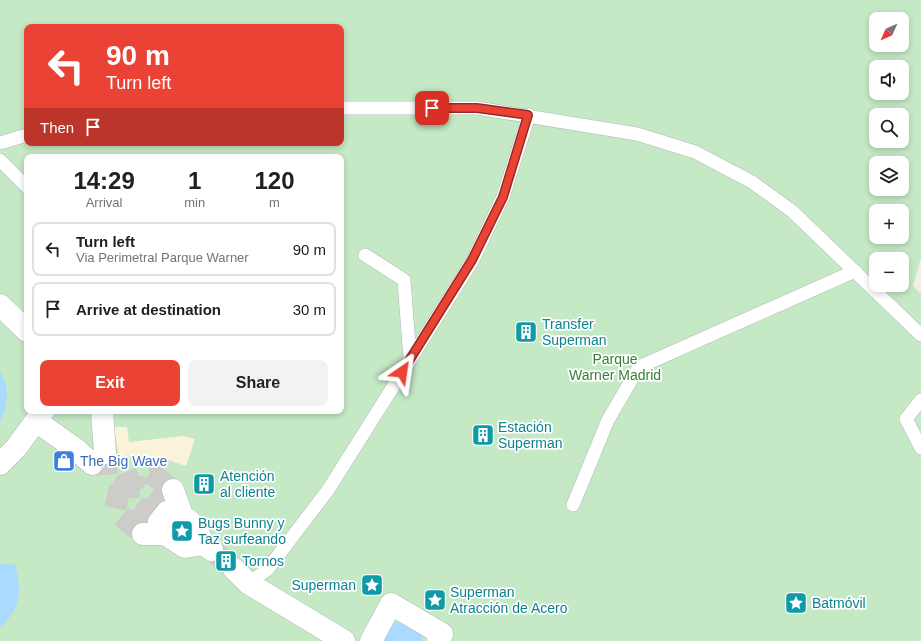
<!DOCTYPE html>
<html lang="en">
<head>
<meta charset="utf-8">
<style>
  :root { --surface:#fff; --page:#f2f2f2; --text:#202124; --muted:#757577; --line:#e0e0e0; --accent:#ea4335 }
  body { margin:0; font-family:Arial,sans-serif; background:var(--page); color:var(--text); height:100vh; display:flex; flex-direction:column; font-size:15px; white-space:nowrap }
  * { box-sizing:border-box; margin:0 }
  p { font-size:13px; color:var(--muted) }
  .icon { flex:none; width:22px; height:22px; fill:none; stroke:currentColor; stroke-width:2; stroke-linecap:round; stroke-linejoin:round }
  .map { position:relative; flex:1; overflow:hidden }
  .panel { position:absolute; left:24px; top:154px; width:320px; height:260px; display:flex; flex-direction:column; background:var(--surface); border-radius:8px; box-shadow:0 2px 6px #0003 }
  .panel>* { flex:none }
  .hud { position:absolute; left:24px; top:24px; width:320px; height:122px; border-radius:8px; box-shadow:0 2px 6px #0003; background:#ea4335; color:#fff; overflow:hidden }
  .needle { width:26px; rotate:225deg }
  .fabs { position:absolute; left:869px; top:12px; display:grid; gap:8px }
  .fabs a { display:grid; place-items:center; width:40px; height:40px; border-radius:8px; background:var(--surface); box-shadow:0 2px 6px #0003; font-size:20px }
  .pin { position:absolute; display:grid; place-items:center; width:34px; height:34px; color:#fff; margin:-17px; border-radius:8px; box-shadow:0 2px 6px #0006 }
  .me { position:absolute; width:44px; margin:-22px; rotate:32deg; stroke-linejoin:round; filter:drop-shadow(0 0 3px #0008) }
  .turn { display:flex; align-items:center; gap:14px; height:84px; padding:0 16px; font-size:18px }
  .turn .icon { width:52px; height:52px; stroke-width:2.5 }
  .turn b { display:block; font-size:28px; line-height:34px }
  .then { display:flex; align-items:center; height:38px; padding:0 16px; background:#0003; gap:8px; font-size:15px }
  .eta { display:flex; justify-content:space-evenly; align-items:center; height:68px; text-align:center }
  .eta b { font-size:24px; font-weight:700; line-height:28px }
  .button { display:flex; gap:8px; margin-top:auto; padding:8px 16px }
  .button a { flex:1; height:46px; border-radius:8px; background:var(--accent); color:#fff; font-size:16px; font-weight:700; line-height:46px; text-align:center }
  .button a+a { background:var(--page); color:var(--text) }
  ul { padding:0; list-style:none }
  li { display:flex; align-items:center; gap:12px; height:54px; margin:0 8px 6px; padding:0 8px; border:2px solid var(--line); border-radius:8px }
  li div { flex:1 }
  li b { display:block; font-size:15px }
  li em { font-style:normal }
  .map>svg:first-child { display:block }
  .green { fill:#c5e8c5; fill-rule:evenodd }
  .sand { fill:#fbf3d9 }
  .water { fill:#aadaff }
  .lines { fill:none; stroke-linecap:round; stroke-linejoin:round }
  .street-tunnel { stroke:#ccccc8; stroke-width:22; stroke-dasharray:22 11; stroke-linecap:butt }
  .lane-casing { stroke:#b5b8bc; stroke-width:14 }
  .street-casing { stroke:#b5b8bc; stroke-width:23 }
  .lane { stroke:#fff; stroke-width:13 }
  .street { stroke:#fff; stroke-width:22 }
  .route-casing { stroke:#982c22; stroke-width:10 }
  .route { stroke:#ea4335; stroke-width:7 }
  .labels { text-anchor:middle; stroke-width:3.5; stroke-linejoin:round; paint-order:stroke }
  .culture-label { font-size:14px; fill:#0d838f; stroke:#fff; text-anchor:start }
  .park-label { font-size:14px; fill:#348238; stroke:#fff }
  .shop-label { font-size:14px; fill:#366cbe; stroke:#fff; text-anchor:start }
</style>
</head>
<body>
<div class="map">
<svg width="921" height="641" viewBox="0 0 921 641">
  <rect width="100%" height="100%" fill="#f1efe8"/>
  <path class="green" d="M 0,0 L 921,0 L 921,258 L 913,286 L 921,294 L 921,641 L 0,641 ZM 876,19 L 902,19 L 902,45 L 876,45 ZM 27,27 L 341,27 L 341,143 L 27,143 ZM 876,67 L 902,67 L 902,93 L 876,93 ZM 876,115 L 902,115 L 902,141 L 876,141 ZM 27,157 L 341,157 L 341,411 L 27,411 ZM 876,163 L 902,163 L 902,189 L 876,189 ZM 876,211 L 902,211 L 902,237 L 876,237 ZM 876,259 L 902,259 L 902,285 L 876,285 Z"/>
  <path class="sand" d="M 113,427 L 127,427 L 129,442 L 183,436 L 195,439 L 186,466 L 168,460 L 154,459 L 142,455 L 127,456 L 120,460 Z"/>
  <path class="water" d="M 0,371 C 2,376 5,381 6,386 C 8,397 6,412 0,422 Z
    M 0,563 L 15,565 C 22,589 21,610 0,627 Z
    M 396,621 L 399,621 L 421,634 L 423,637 L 422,641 L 383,641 Z"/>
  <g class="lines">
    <path class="street-tunnel" d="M 105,453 L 107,478 L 120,487 L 129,500 L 159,522
      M 120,487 L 150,473 L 173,490
      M 120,487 L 115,511 L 143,534
      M 120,487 L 140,487 L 159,502 L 167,512
      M 212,550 L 234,569"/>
    <g class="lane-casing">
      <path id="lane" d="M 341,108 L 477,108 L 637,134 L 695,152 L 752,182 L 792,211 L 921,335
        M 0,143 L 27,135
        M 0,160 L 27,187
        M 365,255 L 404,280 L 410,359
        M 921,400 L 906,419 L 921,448
        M 573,505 L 608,420 L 639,367 L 855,271
        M 248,583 L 267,570 L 328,490 L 473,260 L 503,197 L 529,115"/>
    </g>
    <g class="street-casing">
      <path id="street" d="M 0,305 L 27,331
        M 102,411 L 105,453
        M 36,421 L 77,450 L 92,464
        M 0,464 L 16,448 L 43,411
        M 173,490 L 182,515
        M 143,534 L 165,534
        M 203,544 C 195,523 189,516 167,512 L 159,522 L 165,534 L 185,547 L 203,544 L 212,550
        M 234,569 L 248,583 L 344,641
        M 371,641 L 391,604 L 442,634 L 438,641"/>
    </g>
    <use href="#lane" class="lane"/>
    <use href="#street" class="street"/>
  </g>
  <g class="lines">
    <g class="route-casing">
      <path id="route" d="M 402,372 L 472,260 L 503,197 L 528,115 L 477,108 L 432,108"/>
    </g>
    <use href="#route" class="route"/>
  </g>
  <defs>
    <g id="building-square" transform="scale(1.15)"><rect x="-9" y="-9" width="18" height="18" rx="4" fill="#0f9aa8" stroke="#fff"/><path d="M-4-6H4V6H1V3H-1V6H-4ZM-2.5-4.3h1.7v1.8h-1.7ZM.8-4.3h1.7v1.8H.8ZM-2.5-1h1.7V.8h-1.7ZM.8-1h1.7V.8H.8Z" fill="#fff"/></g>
    <g id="shop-square" transform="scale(1.15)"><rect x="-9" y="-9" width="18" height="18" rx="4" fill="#3f7fe0" stroke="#fff"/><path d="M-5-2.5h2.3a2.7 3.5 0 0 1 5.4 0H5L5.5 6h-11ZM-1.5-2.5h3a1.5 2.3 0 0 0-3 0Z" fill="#fff"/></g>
    <g id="sight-square" transform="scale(1.15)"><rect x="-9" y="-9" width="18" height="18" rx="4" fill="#0f9aa8" stroke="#fff"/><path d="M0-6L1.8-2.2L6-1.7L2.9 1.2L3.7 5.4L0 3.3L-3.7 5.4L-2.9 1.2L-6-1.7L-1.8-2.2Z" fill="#fff"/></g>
  </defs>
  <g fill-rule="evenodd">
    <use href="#building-square" x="526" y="332"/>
    <use href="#building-square" x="483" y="435"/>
    <use href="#shop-square" x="64" y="461"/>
    <use href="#building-square" x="204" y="484"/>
    <use href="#sight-square" x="182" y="531"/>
    <use href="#building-square" x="226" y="561"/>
    <use href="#sight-square" x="372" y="585"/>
    <use href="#sight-square" x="435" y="600"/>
    <use href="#sight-square" x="796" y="603"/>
  </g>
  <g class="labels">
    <g class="culture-label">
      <text x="542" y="329">Transfer<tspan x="542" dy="16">Superman</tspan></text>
      <text x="498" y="432">Estación<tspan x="498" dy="16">Superman</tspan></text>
      <text x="220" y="481">Atención<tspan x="220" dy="16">al cliente</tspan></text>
      <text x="198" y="528">Bugs Bunny y<tspan x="198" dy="16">Taz surfeando</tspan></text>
      <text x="242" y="566">Tornos</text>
      <text x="356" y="590" text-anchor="end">Superman</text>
      <text x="450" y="597">Superman<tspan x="450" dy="16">Atracción de Acero</tspan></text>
      <text x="812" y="608">Batmóvil</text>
    </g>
    <g class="park-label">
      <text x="615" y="364">Parque<tspan x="615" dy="16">Warner Madrid</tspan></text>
    </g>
    <g class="shop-label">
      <text x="80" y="466">The Big Wave</text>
    </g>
  </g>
</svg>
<div class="fabs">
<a><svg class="needle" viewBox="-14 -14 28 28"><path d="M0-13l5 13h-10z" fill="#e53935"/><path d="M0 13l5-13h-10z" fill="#757577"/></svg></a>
<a><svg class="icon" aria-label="sound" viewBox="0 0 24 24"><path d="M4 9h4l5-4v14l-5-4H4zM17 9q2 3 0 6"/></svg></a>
<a><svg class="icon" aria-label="search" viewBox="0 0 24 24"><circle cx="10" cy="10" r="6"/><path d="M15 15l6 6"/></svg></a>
<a><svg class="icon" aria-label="layers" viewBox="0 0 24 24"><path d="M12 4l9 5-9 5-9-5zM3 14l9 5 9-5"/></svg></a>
<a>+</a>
<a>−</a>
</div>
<div class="pin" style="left:432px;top:108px;background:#d93025"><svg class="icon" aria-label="arrive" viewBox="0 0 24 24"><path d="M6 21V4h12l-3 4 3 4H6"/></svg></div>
<svg class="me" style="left:402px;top:372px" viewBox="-20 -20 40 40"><path d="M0-17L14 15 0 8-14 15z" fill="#ea4335" stroke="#fff" stroke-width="4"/></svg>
<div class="hud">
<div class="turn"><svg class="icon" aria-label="left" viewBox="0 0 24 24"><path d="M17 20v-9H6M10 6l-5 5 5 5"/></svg><div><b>90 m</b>Turn left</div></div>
<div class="then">Then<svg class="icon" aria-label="arrive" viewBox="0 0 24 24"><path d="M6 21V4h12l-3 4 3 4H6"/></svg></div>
</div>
<section class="panel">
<div class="eta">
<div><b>14:29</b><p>Arrival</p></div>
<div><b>1</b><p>min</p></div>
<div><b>120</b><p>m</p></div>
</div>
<ul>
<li><svg class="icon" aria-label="left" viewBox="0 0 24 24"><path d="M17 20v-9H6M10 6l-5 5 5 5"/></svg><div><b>Turn left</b><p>Via Perimetral Parque Warner</p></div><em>90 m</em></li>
<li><svg class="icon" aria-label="arrive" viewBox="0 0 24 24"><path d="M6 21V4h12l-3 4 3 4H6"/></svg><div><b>Arrive at destination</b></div><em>30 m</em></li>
</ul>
<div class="button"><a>Exit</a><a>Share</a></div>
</section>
</div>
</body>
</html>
